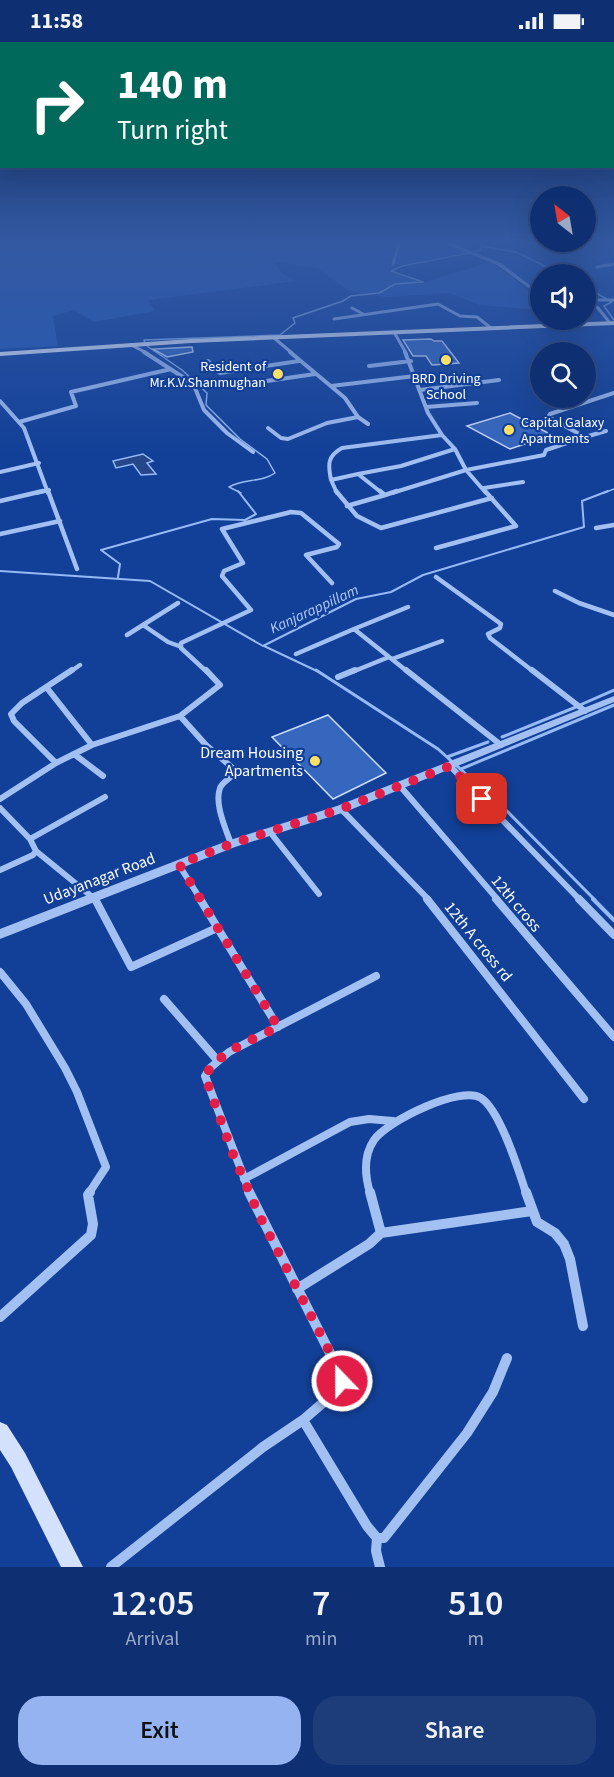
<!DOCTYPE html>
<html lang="en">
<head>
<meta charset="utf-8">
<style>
  :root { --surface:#0e3072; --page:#1c3c7a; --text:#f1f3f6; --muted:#9ba9c4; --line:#2e4b84; --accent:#95b2f1 }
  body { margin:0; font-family:"Source Sans 3",sans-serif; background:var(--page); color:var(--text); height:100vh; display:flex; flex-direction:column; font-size:22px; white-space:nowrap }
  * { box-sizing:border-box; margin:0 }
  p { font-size:20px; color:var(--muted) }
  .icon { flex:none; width:33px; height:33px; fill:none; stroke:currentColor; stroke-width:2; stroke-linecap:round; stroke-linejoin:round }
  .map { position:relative; height:1525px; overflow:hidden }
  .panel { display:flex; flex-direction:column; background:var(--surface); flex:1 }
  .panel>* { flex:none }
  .banner { position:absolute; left:0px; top:0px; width:615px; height:126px; box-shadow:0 6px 24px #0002,0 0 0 2px var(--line); background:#00695c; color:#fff; overflow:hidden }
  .needle { width:39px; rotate:329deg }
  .controls { position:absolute; left:530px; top:144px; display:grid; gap:12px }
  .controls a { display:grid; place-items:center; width:66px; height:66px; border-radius:50%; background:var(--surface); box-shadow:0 6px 24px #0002,0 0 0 2px var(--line); font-size:30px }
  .pin { position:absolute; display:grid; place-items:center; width:51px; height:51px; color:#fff; margin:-26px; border-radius:12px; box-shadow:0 3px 9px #0006 }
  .me { position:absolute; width:66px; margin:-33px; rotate:338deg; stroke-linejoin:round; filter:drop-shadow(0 0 4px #0008) }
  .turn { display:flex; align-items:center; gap:21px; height:126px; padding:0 18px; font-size:27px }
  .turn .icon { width:78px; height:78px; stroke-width:2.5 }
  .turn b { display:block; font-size:42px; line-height:51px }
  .eta { display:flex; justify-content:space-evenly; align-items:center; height:102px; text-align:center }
  .eta b { font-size:36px; font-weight:600; line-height:42px }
  .cta { display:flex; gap:12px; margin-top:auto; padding:12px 18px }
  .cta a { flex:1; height:69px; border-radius:24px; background:var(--accent); color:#111; font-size:24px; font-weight:600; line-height:69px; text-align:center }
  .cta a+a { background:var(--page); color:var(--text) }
  .status { display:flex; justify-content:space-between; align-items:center; height:42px; padding:0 30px; background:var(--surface); direction:ltr }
  .status svg { height:16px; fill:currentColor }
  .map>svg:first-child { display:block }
  .green { fill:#2559b6 }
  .water { fill:#254789; stroke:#95baf6; stroke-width:1.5 }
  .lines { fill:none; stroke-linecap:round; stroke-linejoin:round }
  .stream-far3 { stroke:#95baf6; stroke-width:1.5 }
  .stream-far2 { stroke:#95baf6; stroke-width:2 }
  .stream-far1 { stroke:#95baf6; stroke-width:3 }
  .stream { stroke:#95baf6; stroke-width:4 }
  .building { fill:#3667be; stroke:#cbddfd; stroke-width:1.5 }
  .minor-far5 { stroke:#a3c0f3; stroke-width:3 }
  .minor-far4 { stroke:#a3c0f3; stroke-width:4 }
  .minor-far3 { stroke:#a3c0f3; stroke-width:4.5 }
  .minor-far2 { stroke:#a3c0f3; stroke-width:6 }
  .minor-far1 { stroke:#a3c0f3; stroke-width:8 }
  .minor { stroke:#a3c0f3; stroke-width:10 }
  .tertiary { fill:#a3c0f3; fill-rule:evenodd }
  .secondary { fill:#d3e1fd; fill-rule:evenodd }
  .primary { fill:#eff4ff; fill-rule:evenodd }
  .route { stroke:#e11d48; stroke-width:10; stroke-dasharray:0 18 }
  .poi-dot { fill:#ffe065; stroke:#124098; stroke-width:2 }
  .labels { text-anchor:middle; stroke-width:4.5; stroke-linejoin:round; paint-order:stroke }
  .far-poi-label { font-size:14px; fill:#fff; stroke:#124098; text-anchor:end }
  .far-water-label { font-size:15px; font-style:italic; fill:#b0cbfa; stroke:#124098 }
  .poi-label { font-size:16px; fill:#fff; stroke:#124098; text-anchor:end }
  .street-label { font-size:16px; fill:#fff; stroke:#124098 }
</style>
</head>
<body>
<div class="status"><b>11:58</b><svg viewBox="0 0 49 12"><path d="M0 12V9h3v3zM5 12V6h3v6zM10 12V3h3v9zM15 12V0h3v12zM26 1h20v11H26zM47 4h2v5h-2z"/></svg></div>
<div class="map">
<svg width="614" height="1525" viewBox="0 0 614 1525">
  <rect width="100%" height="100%" fill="#124098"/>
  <path class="green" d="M 0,201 L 469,201 L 462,208 L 467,210 L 391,225 L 388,229 L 422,241 L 490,220 C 508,230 522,246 540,256 L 540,268 L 480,263 L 449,251 L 386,255 L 349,249 L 317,226 L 274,220 L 283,232 L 296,239 L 148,258 L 155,269 L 94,280 L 74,268 L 53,274 L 58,304 L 0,307 Z"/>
  <path class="water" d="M 143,412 L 153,419 L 147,421 L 156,432 L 141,433 L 133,422 L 116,426 L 113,419 Z"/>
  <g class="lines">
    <path class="stream-far3" d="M 481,204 L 516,210 L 561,232
      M 474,210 L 481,208 L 482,201
      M 585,245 L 612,260 L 604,264 L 614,278
      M 145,301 L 144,298 L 280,293 L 295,281 L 293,276 L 343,259 L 351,254 L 379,251 L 395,242 L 423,240 L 391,229 L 402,224 L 470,211
      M 147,304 L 182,328 L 207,351 L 206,363 L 240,397 L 267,417 L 275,431 C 261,441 244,436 229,445 L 241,451
      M 604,451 L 614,447"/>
    <path class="stream-far2" d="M 0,529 L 150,539 L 263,604 L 356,557 L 391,550 L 423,533 L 584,485 L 582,459 L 608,449
      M 118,535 L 120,522 L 101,508 L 212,477 L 245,478 L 256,472 L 238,449
      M 264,604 L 319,630"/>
    <path class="stream-far1" d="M 316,628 L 438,707 L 507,769 L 595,858
      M 580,663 L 614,648
      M 502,695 L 576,665
      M 447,715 L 488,700
      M 461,727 L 614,663"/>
    <path class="stream" d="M 593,857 L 614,878"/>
  </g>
  <path class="building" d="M 431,297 L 434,299 L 442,299 L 459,321 L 432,323 L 426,314 L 413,314 L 403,298 Z
    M 192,305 L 193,310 L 167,315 L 153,307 Z
    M 510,371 L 552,393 L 510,407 L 467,384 Z
    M 328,673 L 386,731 L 333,757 L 272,695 Z"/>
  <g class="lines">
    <path class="minor-far5" d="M 393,222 L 399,201
      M 597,225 L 614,222
      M 586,258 L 598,266 L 610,281
      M 586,258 L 614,258
      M 352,266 L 363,272
      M 334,277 L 438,262 L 460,274 L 477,275 L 491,286
      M 394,290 L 406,311
      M 274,296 L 292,311
      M 131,303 L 147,311"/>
    <path class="minor-far4" d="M 144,310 L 186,337 L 195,346 L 204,368 L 227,391 L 253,410
      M 405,310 L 428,371 L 442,393 L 455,407
      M 208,319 L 220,331 L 299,319
      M 369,324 L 411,319
      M 253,341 L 315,332
      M 331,344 L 415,334
      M 420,348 L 499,338
      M 0,359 L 24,386 L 48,451
      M 426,365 L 477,361
      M 358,375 L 368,382
      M 19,380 L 76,364 L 71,350 L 171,327
      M 268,386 L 281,396 L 288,397 L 327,381 L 358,375 L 345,356 L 290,310
      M 585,395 L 606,389
      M 466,428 L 544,413 L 546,408 L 585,395 L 548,375 L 550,372 L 614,351
      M 466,428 L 486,451
      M 0,430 L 39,421
      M 331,438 C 328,423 327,414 342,406 L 442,393
      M 484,446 L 523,440
      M 36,451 L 49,448
      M 337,451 L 331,438 L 358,432
      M 382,451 L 358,432 L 401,424 L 455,407
      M 392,451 L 466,428 L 455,407"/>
    <path class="minor-far3" d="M 48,449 L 77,527
      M 336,449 L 357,474 L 381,486 L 492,456
      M 380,449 L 385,453 L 397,449
      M 0,459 L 43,449
      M 347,464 L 385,453
      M 596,486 L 614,483
      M 0,492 L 60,479
      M 436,506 L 516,484 L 485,449
      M 436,535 L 501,582 L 500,586 L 488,592 L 490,596 L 534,630
      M 555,549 L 579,561 L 614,573
      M 143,583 L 168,600 L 179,604
      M 354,587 L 408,565
      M 127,593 L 178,561
      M 296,612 L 354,587 L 408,630
      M 392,617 L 442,599
      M 70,630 L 80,623
      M 207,630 L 181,606 L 181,601 L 251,568 L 222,534 L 224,529 L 243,521 L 222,487 L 291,470 L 301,471 L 339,502 L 337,505 L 306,513 L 332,541
      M 352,630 L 389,615"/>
    <path class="minor-far2" d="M 206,628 L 220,643 L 180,674 L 206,703 L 236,729 C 232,736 223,739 220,746 C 214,762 226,787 231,802
      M 406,628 L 501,703
      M 532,628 L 585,669
      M 338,635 L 355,628
      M 92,703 L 180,674
      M 74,712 L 103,734
      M 56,721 L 14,679 L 11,672 L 22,661 L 72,628
      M 450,724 L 580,858
      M 400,744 L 498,858
      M 0,757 L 56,721 L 92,703 L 47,646
      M 0,766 L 30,797 L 36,809 L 33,813 L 0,828
      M 341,767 L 429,858
      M 270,790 L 319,852
      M 30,797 L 105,755
      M 36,809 L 96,858
      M 179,823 L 201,858"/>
    <path class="minor-far1" d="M 95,857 L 131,925 L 217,886
      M 200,857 L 278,985
      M 427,857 L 584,1057
      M 496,857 L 614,995
      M 579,857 L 614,893
      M 0,930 L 26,962 L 65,1026 L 77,1050 L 106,1125 L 89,1151
      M 164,957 L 218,1019
      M 244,1137 L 350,1080 L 369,1077 L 393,1079
      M 250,1151 L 205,1034 L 210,1026 L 229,1010 L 376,934
      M 370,1151 C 365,1134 363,1114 374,1098 C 387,1079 461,1043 481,1056 C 500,1068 519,1129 526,1151"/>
    <path class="minor" d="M 526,1150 L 537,1180 L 555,1191 L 564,1202 L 570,1217 L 583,1284
      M 381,1191 L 532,1169
      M 297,1247 L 369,1202 L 381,1191 L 370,1150
      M 0,1275 L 91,1193 L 93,1182 L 88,1153 L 90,1150
      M 303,1378 L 367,1484 L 377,1496 L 384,1496 L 467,1391 L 493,1350 L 507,1316
      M 377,1496 L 376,1509 L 380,1525
      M 111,1525 L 263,1405 L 303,1378 L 339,1347 L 340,1331 L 249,1150"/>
    <path class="tertiary" d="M 444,201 L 451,201 L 501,221 L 540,251 L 540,254 L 497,223 Z
      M 614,654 L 614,660 L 345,770 L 235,805 L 0,897 L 0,887 L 227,799 L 337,764 Z"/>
    <path class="secondary" d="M 0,1380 L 7,1383 L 25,1411 L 83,1525 L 61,1525 L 11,1425 L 0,1408 Z"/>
    <path class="primary" d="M 614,279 L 614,283 L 191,301 L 0,314 L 0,310 L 191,297 Z"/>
  </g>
  <linearGradient id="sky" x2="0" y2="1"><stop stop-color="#0a2354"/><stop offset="0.48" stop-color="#3359a2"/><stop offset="1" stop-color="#3359a2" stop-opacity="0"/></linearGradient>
  <rect width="614" height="415" fill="url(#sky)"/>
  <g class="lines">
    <path class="route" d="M 342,1339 L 340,1330 L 258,1171 L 232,1110 L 205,1034 C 219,1009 253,998 278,985 L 179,822 L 231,802 L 341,767 L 450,724 L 482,757"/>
  </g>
  <g class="poi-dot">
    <circle cx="446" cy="318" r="6"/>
    <circle cx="278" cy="332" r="6"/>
    <circle cx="509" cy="388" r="6"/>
    <circle cx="315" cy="719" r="6"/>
  </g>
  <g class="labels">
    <g class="far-poi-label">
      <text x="266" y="329">Resident of<tspan x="266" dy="16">Mr.K.V.Shanmughan</tspan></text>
      <text x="446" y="341" text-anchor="middle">BRD Driving<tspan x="446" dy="16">School</tspan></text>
      <text x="521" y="385" text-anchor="start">Capital Galaxy<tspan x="521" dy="16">Apartments</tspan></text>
    </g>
    <g class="far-water-label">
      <text transform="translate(314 567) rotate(-25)" y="5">Kanjarappillam</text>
    </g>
    <g class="poi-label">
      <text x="303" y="716">Dream Housing<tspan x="303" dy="18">Apartments</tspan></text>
    </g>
    <g class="street-label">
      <text transform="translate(99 836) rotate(-21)" y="6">Udayanagar Road</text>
      <text transform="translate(517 861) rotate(50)" y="6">12th cross</text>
      <text transform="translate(479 899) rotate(51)" y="6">12th A cross rd</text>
    </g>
  </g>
</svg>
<div class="controls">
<a><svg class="needle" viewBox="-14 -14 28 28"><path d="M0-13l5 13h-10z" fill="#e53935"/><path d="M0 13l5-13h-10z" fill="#9ba9c4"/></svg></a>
<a><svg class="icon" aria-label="sound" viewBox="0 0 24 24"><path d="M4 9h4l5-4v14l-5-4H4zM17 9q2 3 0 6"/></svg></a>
<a><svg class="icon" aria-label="search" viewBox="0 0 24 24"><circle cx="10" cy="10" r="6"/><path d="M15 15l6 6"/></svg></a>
</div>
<div class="pin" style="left:482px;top:757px;background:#d93025"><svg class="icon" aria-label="arrive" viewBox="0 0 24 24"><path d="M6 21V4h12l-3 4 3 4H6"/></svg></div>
<svg class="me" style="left:342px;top:1339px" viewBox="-20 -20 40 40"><circle r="17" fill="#e11d48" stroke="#fff" stroke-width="3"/><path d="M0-11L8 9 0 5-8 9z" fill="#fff"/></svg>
<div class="banner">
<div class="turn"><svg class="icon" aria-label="right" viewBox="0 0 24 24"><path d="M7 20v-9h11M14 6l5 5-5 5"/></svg><div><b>140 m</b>Turn right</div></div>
</div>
</div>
<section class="panel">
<div class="eta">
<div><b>12:05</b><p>Arrival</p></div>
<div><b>7</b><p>min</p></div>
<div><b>510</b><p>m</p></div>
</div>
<div class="cta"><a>Exit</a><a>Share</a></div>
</section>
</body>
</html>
